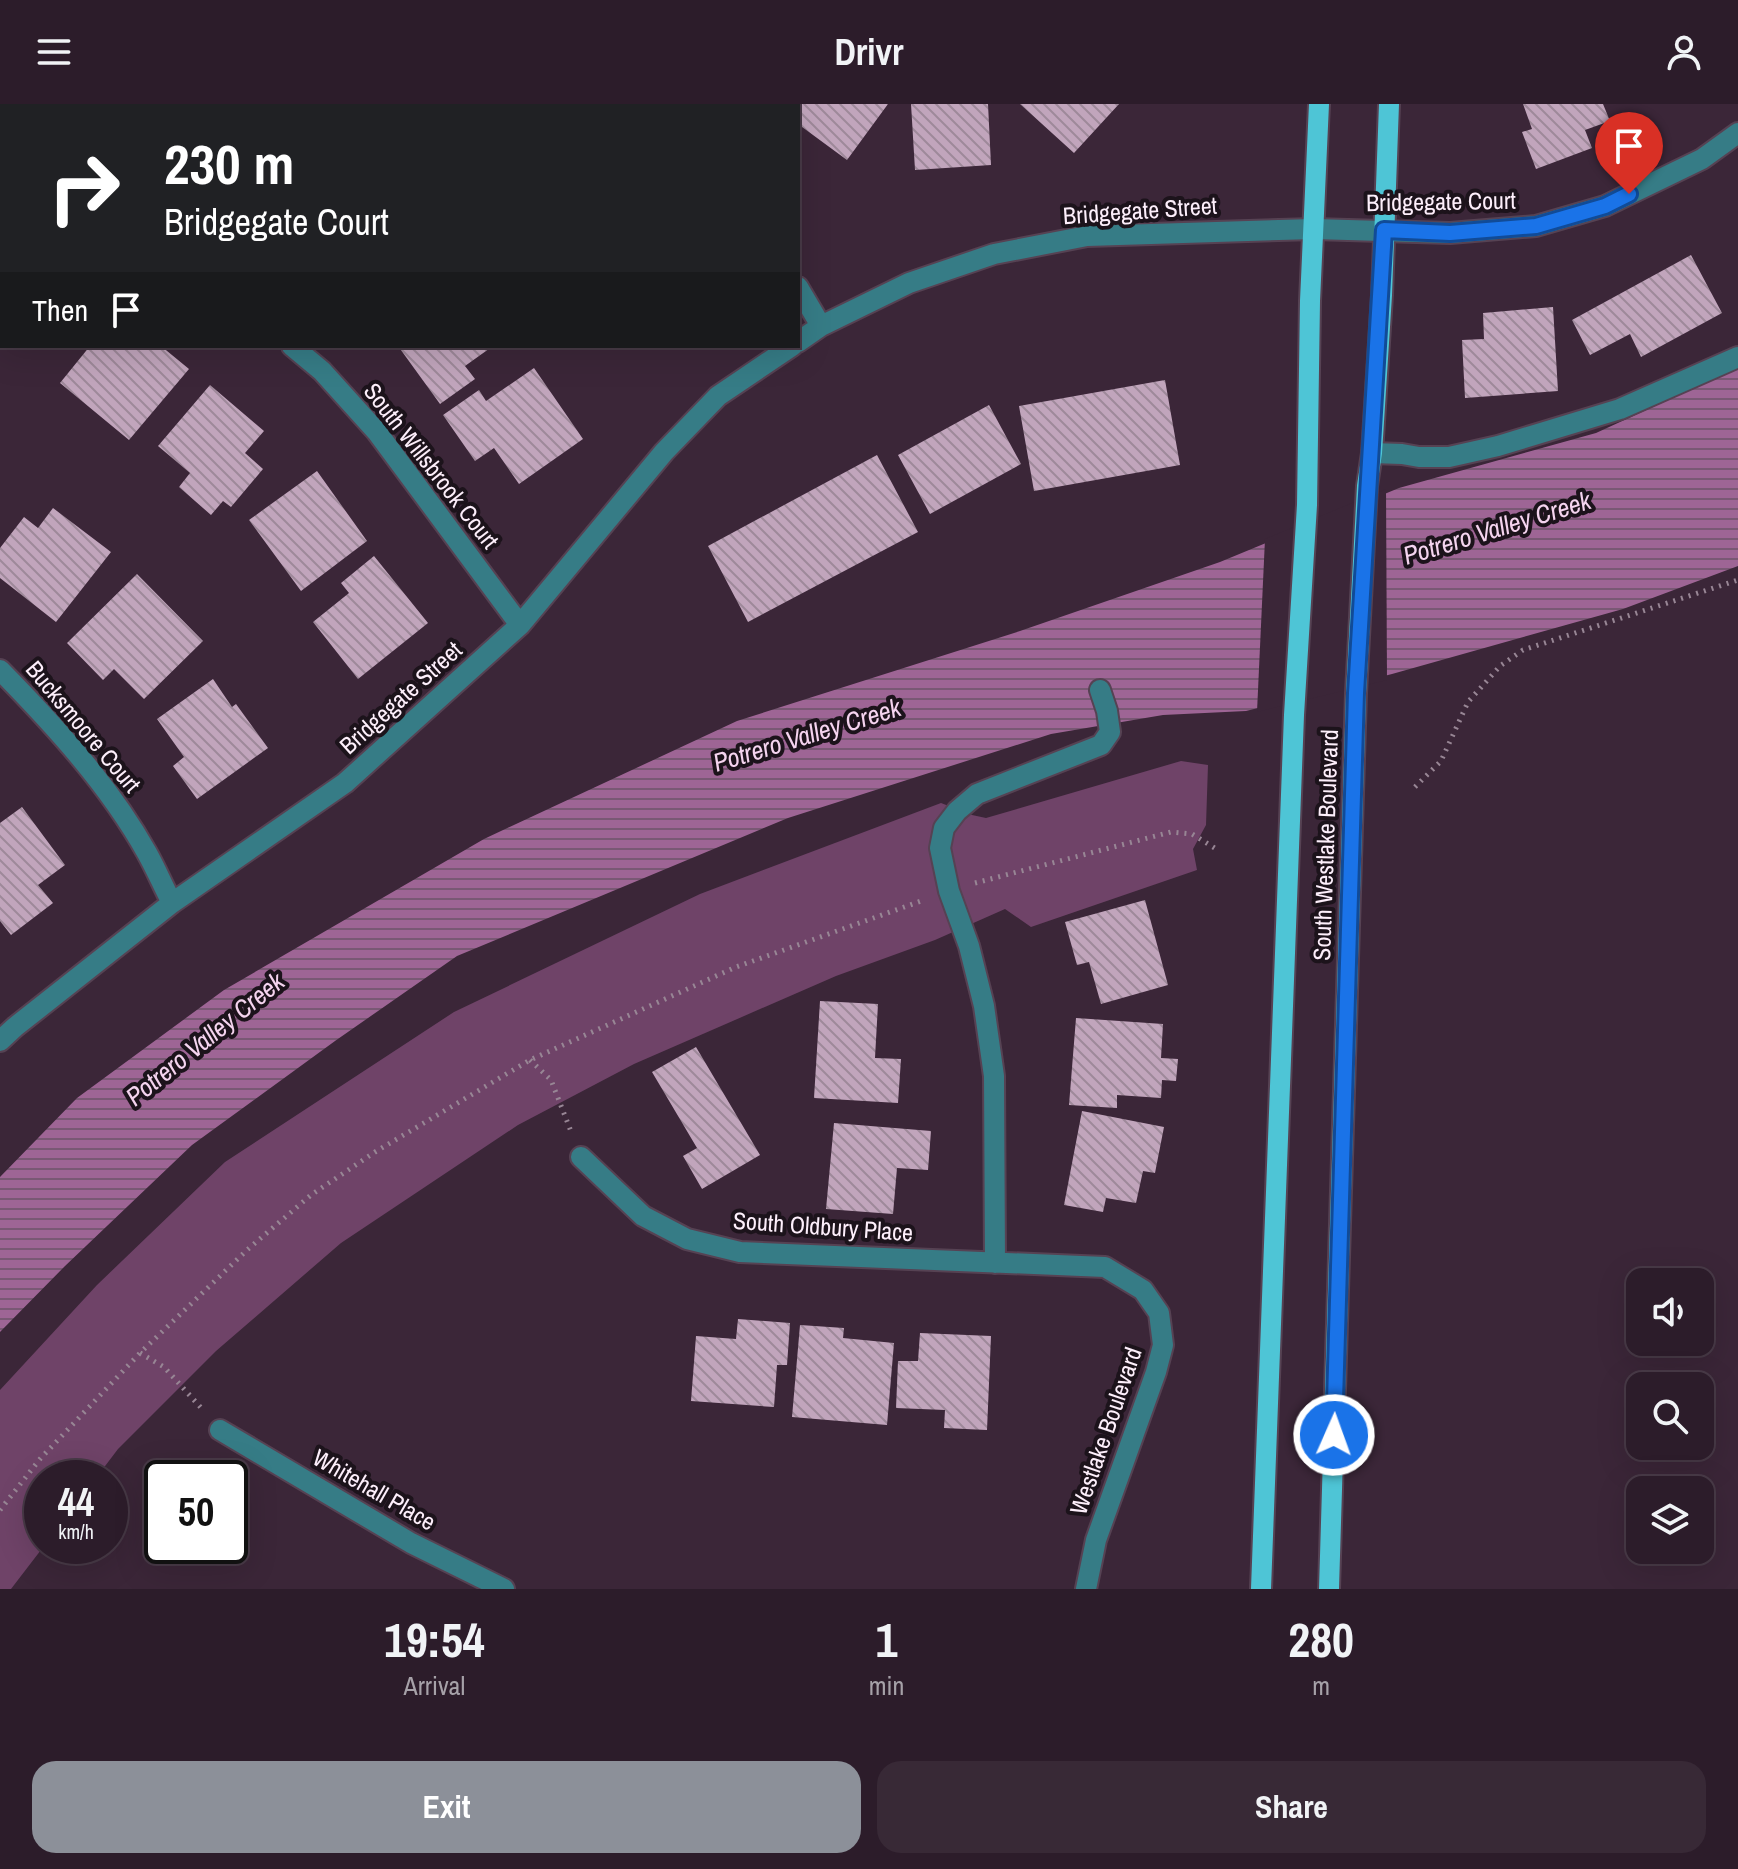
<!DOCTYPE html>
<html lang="en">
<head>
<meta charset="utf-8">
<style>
  :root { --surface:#2c1c2a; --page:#382936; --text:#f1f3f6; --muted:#a6a1a8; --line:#483a47; --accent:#8c9099 }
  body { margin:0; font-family:"Archivo Narrow",sans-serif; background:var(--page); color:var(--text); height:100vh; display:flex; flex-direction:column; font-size:30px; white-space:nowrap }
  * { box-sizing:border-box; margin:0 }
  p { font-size:26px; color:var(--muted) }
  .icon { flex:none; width:44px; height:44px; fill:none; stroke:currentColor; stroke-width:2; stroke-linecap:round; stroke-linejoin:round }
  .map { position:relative; height:1485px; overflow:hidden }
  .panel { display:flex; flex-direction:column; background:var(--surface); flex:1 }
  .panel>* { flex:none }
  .hud { position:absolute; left:0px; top:0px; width:800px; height:244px; box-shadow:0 8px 32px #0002,0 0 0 2px var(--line); background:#202124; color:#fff; overflow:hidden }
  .buttons { position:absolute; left:1626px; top:1164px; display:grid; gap:16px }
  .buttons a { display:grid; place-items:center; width:88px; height:88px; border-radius:16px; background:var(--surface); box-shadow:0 8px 32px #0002,0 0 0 2px var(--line); font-size:40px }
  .speed { position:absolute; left:24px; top:1356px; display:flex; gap:16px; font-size:40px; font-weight:700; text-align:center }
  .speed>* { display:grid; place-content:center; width:104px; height:104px; border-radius:50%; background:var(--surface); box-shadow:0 8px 32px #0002,0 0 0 2px var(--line); line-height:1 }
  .speed small { font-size:20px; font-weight:400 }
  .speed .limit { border:4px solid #111; border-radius:12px; background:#fff; color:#111 }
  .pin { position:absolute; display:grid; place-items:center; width:68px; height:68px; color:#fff; margin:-82px -34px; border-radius:50% 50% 50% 0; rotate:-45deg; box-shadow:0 0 8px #0007 }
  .pin .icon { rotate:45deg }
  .me { position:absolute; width:88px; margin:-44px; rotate:2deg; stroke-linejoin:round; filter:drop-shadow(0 0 6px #0008) }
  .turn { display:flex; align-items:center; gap:28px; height:168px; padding:0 32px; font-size:36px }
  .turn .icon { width:104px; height:104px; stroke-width:2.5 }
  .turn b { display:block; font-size:56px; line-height:68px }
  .then { display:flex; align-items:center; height:76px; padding:0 32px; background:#0003; gap:16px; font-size:30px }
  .eta { display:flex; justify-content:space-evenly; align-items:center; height:136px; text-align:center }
  .eta b { font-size:48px; font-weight:700; line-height:56px }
  .primary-button { display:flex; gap:16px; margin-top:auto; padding:16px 32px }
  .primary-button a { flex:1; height:92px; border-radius:24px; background:var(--accent); color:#fff; font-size:32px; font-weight:700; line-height:92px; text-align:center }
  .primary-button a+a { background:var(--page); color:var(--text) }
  header { display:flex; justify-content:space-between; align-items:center; height:104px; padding:0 32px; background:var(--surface); font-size:36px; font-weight:700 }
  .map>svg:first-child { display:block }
  .green { fill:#6f4368 }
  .water { fill:url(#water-rules) }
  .pier { fill:#3b2638 }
  .building { fill:url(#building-back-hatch) }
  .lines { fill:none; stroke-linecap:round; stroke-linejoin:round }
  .minor-casing { stroke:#564253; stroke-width:24 }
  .major-casing { stroke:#564253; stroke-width:24 }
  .path { stroke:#988695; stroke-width:5; stroke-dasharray:2 6; stroke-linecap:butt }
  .minor { stroke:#367c86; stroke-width:20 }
  .major { stroke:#4ec5d6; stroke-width:20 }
  .route-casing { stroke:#114b97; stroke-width:20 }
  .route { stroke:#1a73e8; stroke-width:14 }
  .labels { text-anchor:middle; stroke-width:8; stroke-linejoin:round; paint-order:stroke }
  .street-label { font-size:24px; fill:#fdeffb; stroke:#1c131b }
  .water-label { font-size:26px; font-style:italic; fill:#f5d4ef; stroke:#1c131b }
</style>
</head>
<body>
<header><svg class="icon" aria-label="menu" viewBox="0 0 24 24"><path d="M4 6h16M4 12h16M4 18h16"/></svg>Drivr<svg class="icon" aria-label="person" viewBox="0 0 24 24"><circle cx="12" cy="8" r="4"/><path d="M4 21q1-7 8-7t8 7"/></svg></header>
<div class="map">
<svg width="1738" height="1485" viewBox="0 0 1738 1485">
  <defs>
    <pattern id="water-rules" width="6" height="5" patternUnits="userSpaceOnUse" patternTransform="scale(2)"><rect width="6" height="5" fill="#9e6595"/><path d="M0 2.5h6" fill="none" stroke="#795874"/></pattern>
    <pattern id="building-back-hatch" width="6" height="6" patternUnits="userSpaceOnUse" patternTransform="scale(2)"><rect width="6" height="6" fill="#c1a5bc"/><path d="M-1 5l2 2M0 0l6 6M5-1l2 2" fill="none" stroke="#9e899a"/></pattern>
  </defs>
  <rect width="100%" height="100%" fill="#3b2638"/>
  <path class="green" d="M 1181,657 L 1208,661 L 1206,721 L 1193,745 L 1197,766 L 1031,823 L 1005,805 L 935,836 L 836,872 L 634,960 L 518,1021 L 341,1139 L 216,1247 L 118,1345 L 96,1374 L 42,1374 L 42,1442 L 44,1442 L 11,1485 L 0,1485 L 0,1286 L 97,1181 L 225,1058 L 454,908 L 700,790 L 941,699 L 972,711 L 986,714 Z"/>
  <path class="water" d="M 1738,264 L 1738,462 L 1623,505 L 1392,570 L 1246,607 L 1163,611 L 1051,630 L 788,714 L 457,852 L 335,937 L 192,1041 L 65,1162 L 0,1228 L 0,1073 L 77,994 L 224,886 L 484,735 L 737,617 L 1020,527 L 1220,458 L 1399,384 L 1596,329 Z"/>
  <path class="pier" d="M 1386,385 L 1387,576 L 1257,608 L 1265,435 Z"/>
  <path class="building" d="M 802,0 L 888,0 L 847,56 L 798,20 L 798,5 Z
    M 911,0 L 988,0 L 991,61 L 915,66 Z
    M 1020,0 L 1119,0 L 1074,49 Z
    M 1523,0 L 1603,0 L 1610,17 L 1585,26 L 1592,44 L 1536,65 L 1522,28 L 1532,25 Z
    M 1691,151 L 1722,209 L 1641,253 L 1630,230 L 1590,251 L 1572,216 Z
    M 1553,203 L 1558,287 L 1465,294 L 1462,236 L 1484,235 L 1483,209 Z
    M 90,242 L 161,242 L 189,265 L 129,336 L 60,279 Z
    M 398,242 L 493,242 L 465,262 L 475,275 L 440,300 Z
    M 534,264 L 583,335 L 519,380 L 494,344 L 475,357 L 443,311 L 479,286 L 486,297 Z
    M 1165,276 L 1180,361 L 1034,387 L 1019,302 Z
    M 210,281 L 264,327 L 245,349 L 263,365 L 231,403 L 223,397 L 211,411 L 179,383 L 190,369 L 158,342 Z
    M 989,301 L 1021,360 L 930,410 L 898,351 Z
    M 877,351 L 918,428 L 748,518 L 708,442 Z
    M 317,367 L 367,437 L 301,487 L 249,416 Z
    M 53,404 L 111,448 L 56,518 L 0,474 L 0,444 L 24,413 L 38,424 Z
    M 374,452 L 428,519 L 358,575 L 313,518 L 349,489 L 341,479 Z
    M 137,470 L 203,537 L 144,595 L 114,565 L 103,576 L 67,539 Z
    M 213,575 L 232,603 L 236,600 L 268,644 L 197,695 L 173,662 L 184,653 L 157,615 Z
    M 22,703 L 65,761 L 38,781 L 53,799 L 11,831 L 0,817 L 0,719 Z
    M 1145,796 L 1168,881 L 1101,900 L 1089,858 L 1077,861 L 1065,818 Z
    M 820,897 L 878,900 L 875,954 L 901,955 L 898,999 L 814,994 Z
    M 1076,914 L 1163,920 L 1161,954 L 1178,955 L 1176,977 L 1162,976 L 1161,994 L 1117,991 L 1117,1004 L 1069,1001 Z
    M 696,943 L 760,1051 L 702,1085 L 683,1052 L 697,1044 L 652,968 Z
    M 1082,1007 L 1164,1023 L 1155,1069 L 1143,1067 L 1136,1099 L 1106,1094 L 1103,1108 L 1064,1101 Z
    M 834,1019 L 931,1027 L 928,1066 L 897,1064 L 893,1110 L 826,1105 Z
    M 738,1215 L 790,1219 L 787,1261 L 777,1261 L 774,1303 L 691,1297 L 696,1232 L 736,1235 Z
    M 800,1221 L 844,1224 L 843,1234 L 894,1239 L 887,1321 L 792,1313 Z
    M 920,1229 L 991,1232 L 987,1326 L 944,1324 L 945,1306 L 896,1304 L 898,1257 L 918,1257 Z"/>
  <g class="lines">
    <g class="minor-casing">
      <path id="minor" d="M 681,0 L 683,2
        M 798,183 L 821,222
        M 798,238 L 821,222 L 909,179 L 994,150 L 1087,132 L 1314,125 L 1450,129 L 1536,122 L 1605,102 L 1702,55 L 1738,29
        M 292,242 L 322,267 L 377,328 L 520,521
        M 1372,349 L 1402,350 L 1419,353 L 1449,353 L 1498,342 L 1620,305 L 1738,253
        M 0,566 C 54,621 109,681 147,749 C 156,765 163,782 172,799
        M 0,937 L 15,923 L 172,799 L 345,679 L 520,521 L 664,348 L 718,292 L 792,242
        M 581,1053 L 643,1112 L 687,1135 L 740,1148 L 1105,1163 L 1143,1186 L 1159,1209 L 1163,1241 L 1156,1268 L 1096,1436 L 1086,1485
        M 995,1159 L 994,972 L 984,902 L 969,842 L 949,787 L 940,744 L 944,724 L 957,707 L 977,690 L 1101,641 L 1110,628 L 1107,607 L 1100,586
        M 220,1326 L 411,1439 L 504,1485"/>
    </g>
    <g class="major-casing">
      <path id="major" d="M 1261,1485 L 1294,611 L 1307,401 L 1310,197 L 1319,0
        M 1329,1485 L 1356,589 L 1367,382 L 1372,349 L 1382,191 L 1389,0"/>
    </g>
    <path class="path" d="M 1415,683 L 1441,657 L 1468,598 L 1500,562 L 1523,546 L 1738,476
      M 975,779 L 1171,728 L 1192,730 L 1218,746
      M 530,956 L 551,976 L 572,1030
      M 140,1249 L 164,1263 L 204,1307
      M 0,1406 L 40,1355 L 140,1249 L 247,1146 L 311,1091 L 375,1048 L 530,956 L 736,863 L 924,796"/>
    <use href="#minor" class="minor"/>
    <use href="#major" class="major"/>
  </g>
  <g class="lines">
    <g class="route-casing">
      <path id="route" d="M 1334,1331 L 1356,589 L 1384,126 L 1450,129 L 1536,122 L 1605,102 L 1629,90"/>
    </g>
    <use href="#route" class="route"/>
  </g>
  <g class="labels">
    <g class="street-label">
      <text transform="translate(1441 98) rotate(-1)" y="8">Bridgegate Court</text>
      <text transform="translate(1140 107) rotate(-4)" y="8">Bridgegate Street</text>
      <text transform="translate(431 362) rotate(52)" y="8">South Willsbrook Court</text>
      <text transform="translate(401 594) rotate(-42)" y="8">Bridgegate Street</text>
      <text transform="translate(83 623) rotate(50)" y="8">Bucksmoore Court</text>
      <text transform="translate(1326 741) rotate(-88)" y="8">South Westlake Boulevard</text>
      <text transform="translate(823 1123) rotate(4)" y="8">South Oldbury Place</text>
      <text transform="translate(1106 1327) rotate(-71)" y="8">Westlake Boulevard</text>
      <text transform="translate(374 1386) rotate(30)" y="8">Whitehall Place</text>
    </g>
    <g class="water-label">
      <text transform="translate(1497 424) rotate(-17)" y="9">Potrero Valley Creek</text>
      <text transform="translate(807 631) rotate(-17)" y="9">Potrero Valley Creek</text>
      <text transform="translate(205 935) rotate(-39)" y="9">Potrero Valley Creek</text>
    </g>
  </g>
</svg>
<div class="buttons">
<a><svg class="icon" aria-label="sound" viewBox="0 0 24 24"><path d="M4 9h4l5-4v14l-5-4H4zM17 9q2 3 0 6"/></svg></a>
<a><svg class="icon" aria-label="search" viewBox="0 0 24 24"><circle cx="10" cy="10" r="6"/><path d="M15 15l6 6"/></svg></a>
<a><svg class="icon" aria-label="layers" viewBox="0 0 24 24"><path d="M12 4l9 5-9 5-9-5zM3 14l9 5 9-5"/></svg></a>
</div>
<div class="speed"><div>44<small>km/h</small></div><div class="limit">50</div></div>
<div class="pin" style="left:1629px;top:90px;background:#d93025"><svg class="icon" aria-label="arrive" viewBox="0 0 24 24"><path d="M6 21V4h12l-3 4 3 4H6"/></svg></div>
<svg class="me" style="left:1334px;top:1331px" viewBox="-20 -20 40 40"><circle r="17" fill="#1a73e8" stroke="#fff" stroke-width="3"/><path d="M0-11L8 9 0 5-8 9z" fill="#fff"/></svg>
<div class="hud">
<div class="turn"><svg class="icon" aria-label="right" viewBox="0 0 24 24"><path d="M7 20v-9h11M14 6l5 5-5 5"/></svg><div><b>230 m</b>Bridgegate Court</div></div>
<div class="then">Then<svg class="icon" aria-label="arrive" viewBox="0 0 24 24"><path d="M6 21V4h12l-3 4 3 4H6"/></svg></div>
</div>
</div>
<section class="panel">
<div class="eta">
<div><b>19:54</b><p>Arrival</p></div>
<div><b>1</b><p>min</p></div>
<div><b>280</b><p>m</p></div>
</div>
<div class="primary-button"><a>Exit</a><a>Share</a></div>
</section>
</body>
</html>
